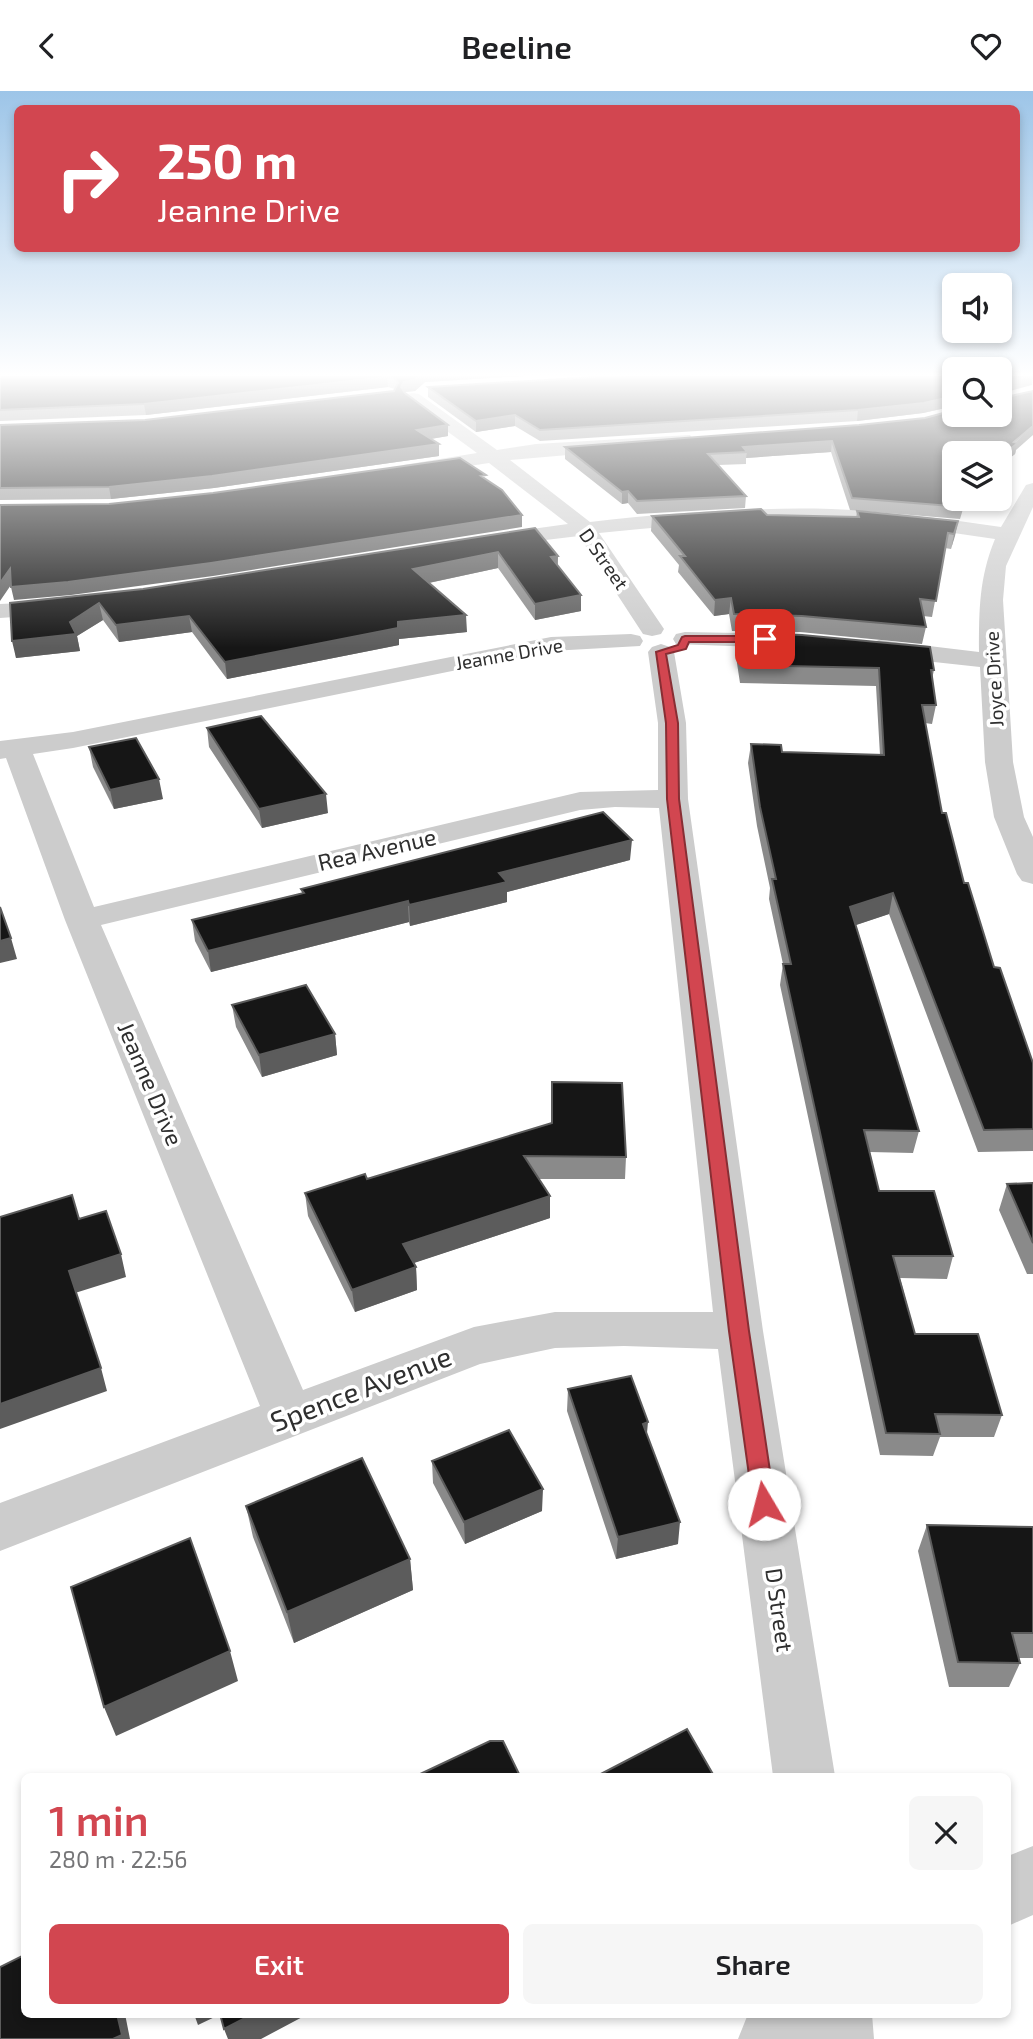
<!DOCTYPE html>
<html lang="en">
<head>
<meta charset="utf-8">
<style>
  :root { --surface:#fff; --page:#f6f6f6; --text:#202124; --muted:#757577; --accent:#d24650 }
  body { margin:0; font-family:"Exo 2",sans-serif; background:var(--page); color:var(--text); height:100vh; display:flex; flex-direction:column; font-size:26px; white-space:nowrap }
  * { box-sizing:border-box; margin:0 }
  p { font-size:23px; color:var(--muted) }
  .icon { flex:none; width:38px; height:38px; fill:none; stroke:currentColor; stroke-width:2; stroke-linecap:round; stroke-linejoin:round }
  .map { position:relative; flex:1; overflow:hidden }
  .details { position:absolute; left:21px; top:1682px; width:990px; height:245px; display:flex; flex-direction:column; background:var(--surface); border-radius:10px; box-shadow:0 4px 10px #0003 }
  .details>* { flex:none }
  .banner { position:absolute; left:14px; top:14px; width:1006px; height:147px; border-radius:10px; box-shadow:0 4px 10px #0003; background:#d24650; color:#fff; overflow:hidden }
  .buttons { position:absolute; left:942px; top:182px; display:grid; gap:14px }
  .buttons a { display:grid; place-items:center; width:70px; height:70px; border-radius:10px; background:var(--surface); box-shadow:0 4px 10px #0003; font-size:35px }
  .pin { position:absolute; display:grid; place-items:center; width:60px; height:60px; color:#fff; margin:-30px; border-radius:14px; box-shadow:0 4px 10px #0006 }
  .me { position:absolute; width:77px; margin:-38px; rotate:352deg; stroke-linejoin:round; filter:drop-shadow(0 0 5px #0008) }
  .turn { display:flex; align-items:center; gap:24px; height:147px; padding:0 28px; font-size:32px }
  .turn .icon { width:91px; height:91px; stroke-width:2.5 }
  .turn b { display:block; font-size:49px; line-height:60px }
  .round { display:grid; place-items:center; flex:none; width:74px; height:74px; border-radius:10px; background:var(--page) }
  .headline { display:flex; align-items:center; justify-content:space-between; height:119px; padding:0 28px }
  h1 { font-size:42px; font-weight:600; line-height:52px; color:var(--accent) }
  .cta { display:flex; gap:14px; margin-top:auto; padding:14px 28px }
  .cta a { flex:1; height:80px; border-radius:10px; background:var(--accent); color:#fff; font-size:28px; font-weight:600; line-height:80px; text-align:center }
  .cta a+a { background:var(--page); color:var(--text) }
  header { display:flex; justify-content:space-between; align-items:center; height:91px; padding:0 28px; background:var(--surface); font-size:32px; font-weight:600 }
  .map>svg:first-child { display:block }
  .lines { fill:none; stroke-linecap:round; stroke-linejoin:round }
  .minor { fill:#ccc; fill-rule:evenodd }
  .wall { fill:#8a8a8a }
  .shaded-wall { fill:#5c5c5c }
  .building { fill:#161616; stroke:#5c5c5c; stroke-width:2 }
  .route { fill:#d24650; stroke:#882e34; stroke-width:2 }
  .labels { text-anchor:middle; stroke-width:7; stroke-linejoin:round; paint-order:stroke }
  .far-street-label { font-size:19px; fill:#2f2f2f; stroke:#fff }
  .street-label { font-size:23px; fill:#2f2f2f; stroke:#fff }
  .near-street-label { font-size:28px; fill:#2f2f2f; stroke:#fff }
</style>
</head>
<body>
<header><svg class="icon" aria-label="back" viewBox="0 0 24 24"><path d="M15 5l-7 7 7 7"/></svg>Beeline<svg class="icon" aria-label="heart" viewBox="0 0 24 24"><path d="M12 20l-8-8c-3-5 5-10 8-4 3-6 11-1 8 4z"/></svg></header>
<div class="map">
<svg width="1033" height="1948" viewBox="0 0 1033 1948">
  <rect width="100%" height="100%" fill="#fff"/>
  <g class="lines">
    <path class="minor" d="M 413,302 L 419,303 L 497,359 L 536,353 L 690,344 L 693,348 L 690,352 L 684,354 L 510,369 L 590,431 C 670,422 751,416 831,418 C 888,420 945,428 1001,436 L 1026,394 L 1033,392 L 1033,416 L 1006,475 L 1003,509 L 1013,671 L 1024,726 L 1033,746 L 1033,793 L 1022,790 L 1017,783 L 994,726 L 985,671 L 980,576 L 879,565 L 870,562 L 866,557 L 870,552 L 879,549 L 979,561 C 979,519 979,487 995,448 C 940,440 885,432 830,431 C 753,428 675,434 599,442 L 664,538 L 661,543 L 652,545 L 643,543 L 579,445 L 487,456 L 479,455 L 476,450 L 479,445 L 487,444 L 568,433 L 489,372 L 410,384 L 403,382 L 400,378 L 403,374 L 477,362 L 407,311 L 404,307 L 407,303 Z
      M 62,510 L 70,512 L 74,517 L 70,522 L 0,527 L 0,513 Z
      M 685,541 L 788,543 L 797,545 L 800,550 L 797,555 L 788,557 L 676,553 L 673,548 L 676,543 Z
      M 631,543 L 640,545 L 643,550 L 640,555 L 551,560 L 73,657 L 33,663 L 94,816 L 580,701 L 658,699 L 658,632 L 648,561 L 652,556 L 661,553 L 670,556 L 674,561 L 686,632 L 688,708 L 763,1240 L 835,1685 L 773,1685 L 718,1258 L 624,1255 L 555,1257 L 480,1273 L 0,1460 L 0,1412 L 260,1315 L 65,829 L 6,667 L 0,668 L 0,650 L 73,641 L 551,546 ZM 615,716 L 659,717 L 713,1221 L 555,1221 L 474,1236 L 303,1299 L 101,834 L 580,719 Z
      M 1033,1755 L 1033,1824 L 1008,1835 L 1008,1765 Z
      M 748,1923 L 872,1923 L 874,1948 L 738,1948 Z"/>
  </g>
  <path class="wall" d="M 0,284 L 541,284 L 425,291 L 415,300 L 405,301 L 448,334 L 448,345 L 431,348 L 439,365 L 214,397 L 111,408 L 0,409 L 0,334 L 145,329 L 394,300 L 395,298 L 388,296 L 146,324 L 0,330 Z
    M 954,284 L 954,315 L 923,322 L 857,330 L 540,350 L 515,335 L 476,341 L 428,306 L 428,296 Z
    M 925,327 L 1016,359 L 1015,363 L 954,408 L 966,408 L 960,428 L 850,419 L 831,361 L 746,367 L 746,373 L 718,374 L 746,405 L 745,417 L 637,423 L 628,412 L 622,413 L 565,368 L 565,356 L 859,334 Z
    M 857,420 L 958,430 L 951,458 L 945,457 L 932,526 L 923,525 L 926,536 L 922,553 L 800,541 L 732,540 L 729,523 L 714,525 L 678,481 L 679,474 L 651,440 L 652,425 L 856,426 Z
    M 535,437 L 558,465 L 558,474 L 581,520 L 535,529 L 498,477 L 429,492 L 467,541 L 399,548 L 399,554 L 227,588 L 192,541 L 119,551 L 103,529 L 77,545 L 80,560 L 16,567 L 10,512 L 143,498 Z
    M 737,542 L 934,579 L 932,588 L 936,614 L 932,633 L 925,632 L 942,722 L 964,792 L 994,876 L 1033,972 L 1033,1060 L 978,1061 L 889,823 L 856,834 L 919,1040 L 913,1062 L 870,1061 L 879,1100 L 953,1165 L 947,1188 L 900,1187 L 915,1243 L 1002,1324 L 994,1346 L 940,1346 L 933,1365 L 880,1364 L 780,894 L 783,873 L 769,808 L 770,797 L 757,735 L 748,672 L 751,653 L 782,661 L 880,664 L 876,595 L 740,592 L 735,559 Z
    M 207,637 L 328,722 L 262,737 L 209,656 Z
    M 89,656 L 163,708 L 114,718 L 93,676 Z
    M 630,769 L 507,801 L 507,811 L 410,835 L 409,831 L 211,881 L 195,850 L 192,829 L 302,802 L 301,798 Z
    M 232,914 L 335,943 L 337,964 L 262,986 L 236,936 Z
    M 552,991 L 626,1066 L 625,1088 L 539,1088 L 550,1127 L 413,1172 L 416,1176 L 417,1199 L 355,1221 L 308,1125 L 305,1102 L 367,1088 L 552,1033 Z
    M 1033,1092 L 1033,1183 L 1027,1183 L 999,1119 L 1007,1093 Z
    M 568,1298 L 647,1343 L 678,1453 L 616,1468 L 567,1320 Z
    M 432,1370 L 542,1420 L 465,1453 L 433,1392 Z
    M 246,1415 L 410,1468 L 413,1499 L 294,1552 L 253,1446 Z
    M 927,1434 L 1033,1436 L 1033,1567 L 1018,1567 L 1020,1572 L 1009,1596 L 949,1596 L 918,1460 Z"/>
  <path class="shaded-wall" d="M 420,284 L 541,284 L 425,291 L 415,300 L 405,301 L 401,296 L 404,291 Z
    M 1033,284 L 1032,294 L 999,303 L 999,293 Z
    M 387,286 L 388,296 L 146,324 L 144,313 Z
    M 954,305 L 954,315 L 923,322 L 857,330 L 858,319 Z
    M 515,324 L 515,335 L 476,341 L 476,330 Z
    M 448,334 L 448,345 L 418,350 L 417,339 Z
    M 1033,335 L 1033,344 L 1016,359 L 1015,363 L 999,376 L 999,366 Z
    M 832,350 L 831,361 L 746,367 L 747,361 L 743,356 Z
    M 439,353 L 439,365 L 214,397 L 111,408 L 109,396 Z
    M 628,400 L 628,412 L 622,413 L 622,401 Z
    M 522,424 L 522,436 L 213,485 L 71,504 L 14,509 L 11,496 Z
    M 958,430 L 955,445 L 951,458 L 954,443 Z
    M 498,461 L 498,477 L 414,495 L 413,478 Z
    M 558,465 L 557,481 L 551,466 Z
    M 10,478 L 13,491 L 0,510 L 0,492 Z
    M 581,504 L 581,520 L 535,529 L 535,513 Z
    M 731,507 L 729,523 L 714,525 L 715,509 Z
    M 99,512 L 103,529 L 77,545 L 80,560 L 16,567 L 12,550 L 70,531 Z
    M 466,524 L 467,541 L 399,548 L 399,554 L 227,588 L 225,571 L 398,531 Z
    M 189,525 L 192,541 L 119,551 L 116,534 Z
    M 159,688 L 163,708 L 114,718 L 110,699 Z
    M 326,703 L 328,722 L 262,737 L 259,718 Z
    M 632,749 L 630,769 L 507,801 L 507,811 L 410,835 L 409,814 L 499,782 Z
    M 893,802 L 889,823 L 847,837 L 850,816 Z
    M 408,810 L 409,831 L 211,881 L 208,860 Z
    M 11,847 L 17,868 L 0,872 L 0,850 Z
    M 335,943 L 337,964 L 262,986 L 259,964 Z
    M 550,1105 L 550,1127 L 405,1175 L 403,1153 Z
    M 121,1163 L 126,1186 L 75,1202 L 69,1180 Z
    M 416,1176 L 417,1199 L 355,1221 L 352,1199 Z
    M 101,1277 L 107,1300 L 0,1338 L 0,1313 Z
    M 648,1331 L 646,1353 L 643,1333 Z
    M 543,1398 L 542,1420 L 465,1453 L 464,1431 Z
    M 680,1431 L 678,1453 L 616,1468 L 618,1446 Z
    M 410,1468 L 413,1499 L 294,1552 L 287,1521 Z
    M 230,1560 L 238,1590 L 116,1645 L 104,1616 Z
    M 117,1923 L 125,1923 L 130,1948 L 113,1948 Z
    M 194,1923 L 221,1923 L 198,1934 Z
    M 253,1923 L 308,1923 L 261,1948 L 228,1948 L 224,1938 Z"/>
  <path class="building" d="M 0,284 L 420,284 L 414,289 L 404,291 L 401,296 L 405,302 L 448,334 L 417,339 L 439,353 L 212,385 L 109,396 L 0,397 L 0,334 L 145,329 L 394,300 L 398,292 L 394,287 L 387,286 L 144,313 L 0,319 Z
    M 628,284 L 954,284 L 954,305 L 924,312 L 858,319 L 540,339 L 515,324 L 476,330 L 428,296 Z
    M 999,284 L 1033,284 L 999,293 Z
    M 1033,300 L 1033,335 L 1014,351 L 1018,352 L 999,366 L 999,362 L 954,362 L 954,408 L 965,408 L 963,416 L 852,407 L 832,350 L 743,356 L 747,361 L 708,363 L 746,405 L 637,410 L 628,400 L 622,401 L 565,356 L 859,334 L 925,327 L 954,319 L 954,324 L 999,324 L 999,305 L 1002,307 Z
    M 460,367 L 486,384 L 481,385 L 502,399 L 522,424 L 211,472 L 68,491 L 11,496 L 10,478 L 0,492 L 0,414 L 109,413 L 213,402 Z
    M 761,418 L 767,424 L 859,426 L 857,420 L 958,430 L 954,443 L 948,442 L 936,510 L 920,508 L 926,536 L 802,525 L 734,523 L 731,507 L 715,509 L 680,465 L 685,465 L 652,425 Z
    M 535,437 L 558,465 L 551,466 L 581,504 L 535,513 L 498,461 L 413,478 L 466,524 L 398,531 L 398,537 L 225,571 L 189,525 L 116,534 L 99,512 L 70,531 L 76,543 L 12,550 L 10,512 L 143,498 Z
    M 737,542 L 802,544 L 930,556 L 934,579 L 931,579 L 936,614 L 922,614 L 942,722 L 946,722 L 964,792 L 968,792 L 994,876 L 1000,877 L 1033,972 L 1033,1038 L 984,1039 L 893,802 L 850,816 L 919,1040 L 864,1039 L 879,1100 L 934,1100 L 953,1165 L 893,1165 L 915,1243 L 978,1243 L 1002,1324 L 935,1323 L 940,1343 L 886,1342 L 783,873 L 791,873 L 772,788 L 776,788 L 760,716 L 751,653 L 781,654 L 782,661 L 884,664 L 879,577 L 742,574 Z
    M 261,625 L 326,703 L 259,718 L 207,637 Z
    M 136,647 L 159,688 L 110,699 L 89,656 Z
    M 603,721 L 632,749 L 499,782 L 507,791 L 409,814 L 408,810 L 208,860 L 192,829 L 304,802 L 301,798 Z
    M 0,816 L 11,847 L 0,850 Z
    M 306,894 L 335,943 L 259,964 L 232,914 Z
    M 552,991 L 622,992 L 626,1066 L 524,1065 L 550,1105 L 403,1153 L 416,1176 L 352,1199 L 305,1102 L 365,1083 L 367,1088 L 552,1032 Z
    M 1033,1092 L 1033,1152 L 1007,1093 Z
    M 72,1104 L 79,1128 L 106,1120 L 121,1163 L 69,1180 L 101,1277 L 0,1313 L 0,1126 Z
    M 631,1285 L 648,1331 L 643,1333 L 680,1431 L 618,1446 L 568,1298 Z
    M 509,1339 L 543,1398 L 464,1431 L 432,1370 Z
    M 362,1367 L 410,1468 L 287,1521 L 246,1415 Z
    M 927,1434 L 1033,1436 L 1033,1542 L 1012,1542 L 1020,1572 L 958,1571 Z
    M 190,1447 L 230,1560 L 104,1616 L 71,1496 Z
    M 687,1638 L 714,1685 L 597,1685 Z
    M 490,1650 L 503,1650 L 520,1685 L 416,1685 Z
    M 24,1864 L 24,1923 L 117,1923 L 122,1944 L 113,1948 L 0,1948 L 0,1876 Z
    M 220,1923 L 253,1923 L 224,1938 Z"/>
  <linearGradient id="sky" x2="0" y2="1"><stop stop-color="#9dc5e8"/><stop offset="0.51" stop-color="#fff"/><stop offset="1" stop-color="#fff" stop-opacity="0"/></linearGradient>
  <rect width="1033" height="557" fill="url(#sky)"/>
  <path class="route" d="M 685,545 L 765,545 L 770,548 L 765,551 L 689,551 L 686,558 L 666,563 L 678,632 L 679,708 L 749,1240 L 775,1413 L 772,1420 L 764,1422 L 756,1420 L 753,1413 L 729,1240 L 667,708 L 666,632 L 656,561 L 678,554 L 682,546 Z"/>
  <g class="labels">
    <g class="far-street-label">
      <text transform="translate(604 468) rotate(55)" y="7">D Street</text>
      <text transform="translate(509 563) rotate(-10)" y="7">Jeanne Drive</text>
      <text transform="translate(994 588) rotate(-93)" y="7">Joyce Drive</text>
    </g>
    <g class="street-label">
      <text transform="translate(377 759) rotate(-13)" y="8">Rea Avenue</text>
      <text transform="translate(150 993) rotate(67)" y="8">Jeanne Drive</text>
      <text transform="translate(779 1519) rotate(82)" y="8">D Street</text>
    </g>
    <g class="near-street-label">
      <text transform="translate(361 1298) rotate(-21)" y="10">Spence Avenue</text>
    </g>
  </g>
</svg>
<div class="buttons">
<a><svg class="icon" aria-label="sound" viewBox="0 0 24 24"><path d="M4 9h4l5-4v14l-5-4H4zM17 9q2 3 0 6"/></svg></a>
<a><svg class="icon" aria-label="search" viewBox="0 0 24 24"><circle cx="10" cy="10" r="6"/><path d="M15 15l6 6"/></svg></a>
<a><svg class="icon" aria-label="layers" viewBox="0 0 24 24"><path d="M12 4l9 5-9 5-9-5zM3 14l9 5 9-5"/></svg></a>
</div>
<div class="pin" style="left:765px;top:548px;background:#d93025"><svg class="icon" aria-label="arrive" viewBox="0 0 24 24"><path d="M6 21V4h12l-3 4 3 4H6"/></svg></div>
<svg class="me" style="left:764px;top:1413px" viewBox="-20 -20 40 40"><circle r="19" fill="#fff"/><path d="M0-13L10 11 0 6-10 11z" fill="#d24650"/></svg>
<div class="banner">
<div class="turn"><svg class="icon" aria-label="right" viewBox="0 0 24 24"><path d="M7 20v-9h11M14 6l5 5-5 5"/></svg><div><b>250 m</b>Jeanne Drive</div></div>
</div>
<section class="details">
<div class="headline"><div><h1>1 min</h1><p>280 m · 22:56</p></div><a class="round"><svg class="icon" aria-label="close" viewBox="0 0 24 24"><path d="M6 6l12 12M18 6L6 18"/></svg></a></div>
<div class="cta"><a>Exit</a><a>Share</a></div>
</section>
</div>
</body>
</html>
